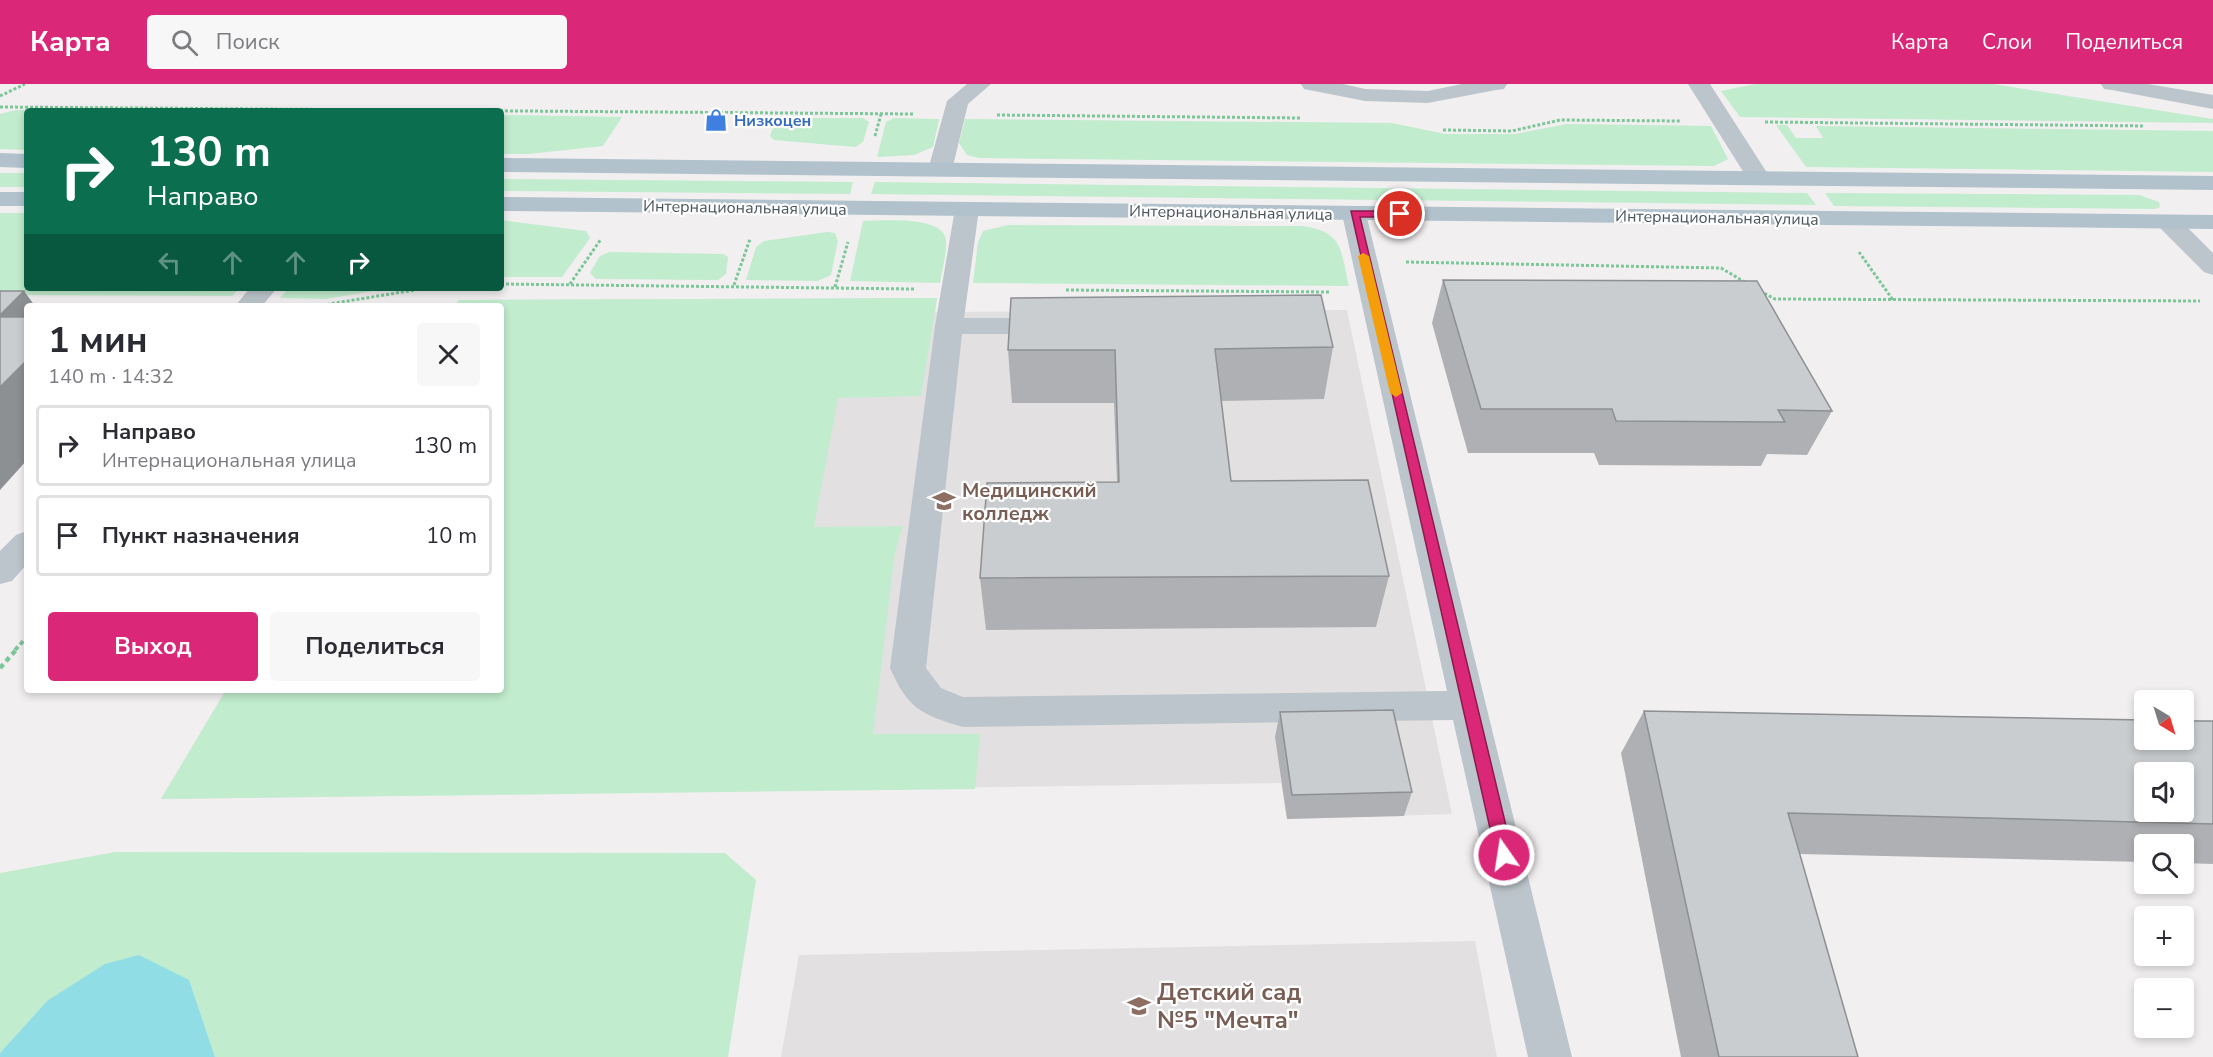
<!DOCTYPE html>
<html lang="ru">
<head>
<meta charset="utf-8">
<style>
  :root { --surface:#fff; --page:#f7f7f7; --text:#2b2b33; --muted:#7c7c81; --line:#e1e1e2; --accent:#db2777 }
  body { margin:0; font-family:"Nunito Sans",sans-serif; background:var(--page); color:var(--text); height:100vh; display:flex; flex-direction:column; font-size:22px; white-space:nowrap }
  * { box-sizing:border-box; margin:0 }
  p { font-size:20px; color:var(--muted) }
  .icon { flex:none; width:33px; height:33px; fill:none; stroke:currentColor; stroke-width:2; stroke-linecap:round; stroke-linejoin:round }
  .map { position:relative; flex:1; overflow:hidden }
  .details { position:absolute; left:24px; top:219px; width:480px; height:390px; display:flex; flex-direction:column; background:var(--surface); border-radius:6px; box-shadow:0 3px 9px #0003 }
  .details>* { flex:none }
  .hud { position:absolute; left:24px; top:24px; width:480px; height:183px; border-radius:6px; box-shadow:0 3px 9px #0003; background:#0b6e4f; color:#fff; overflow:hidden }
  .needle { width:39px; rotate:142deg }
  .tools { position:absolute; left:2134px; top:606px; display:grid; gap:12px }
  .tools a { display:grid; place-items:center; width:60px; height:60px; border-radius:6px; background:var(--surface); box-shadow:0 3px 9px #0003; font-size:30px }
  .pin { position:absolute; display:grid; place-items:center; width:51px; height:51px; color:#fff; margin:-26px; border:3px solid #fff; border-radius:50%; box-shadow:0 2px 6px #0007 }
  .me { position:absolute; width:66px; margin:-33px; rotate:347deg; stroke-linejoin:round; filter:drop-shadow(0 0 4px #0008) }
  .turn { display:flex; align-items:center; gap:21px; height:126px; padding:0 24px; font-size:27px }
  .turn .icon { width:78px; height:78px; stroke-width:2.5 }
  .turn b { display:block; font-size:42px; line-height:51px }
  .lanes { display:flex; align-items:center; height:57px; padding:0 24px; background:#0003; justify-content:center; gap:30px; direction:ltr }
  .lanes .off { opacity:.35 }
  .round { display:grid; place-items:center; flex:none; width:63px; height:63px; border-radius:6px; background:var(--page) }
  .overview { display:flex; align-items:center; justify-content:space-between; height:102px; padding:0 24px }
  h1 { font-size:36px; font-weight:700; line-height:45px }
  .action { display:flex; gap:12px; margin-top:auto; padding:12px 24px }
  .action a { flex:1; height:69px; border-radius:6px; background:var(--accent); color:#fff; font-size:24px; font-weight:700; line-height:69px; text-align:center }
  .action a+a { background:var(--page); color:var(--text) }
  ul { padding:0; list-style:none }
  li { display:flex; align-items:center; gap:18px; height:81px; margin:0 12px 9px; padding:0 12px; border:3px solid var(--line); border-radius:6px }
  li div { flex:1 }
  li b { display:block; font-size:22px }
  li em { font-style:normal }
  header { display:flex; align-items:center; gap:36px; box-sizing:border-box; height:84px; padding:0 30px; background:var(--accent); color:#fff }
  header strong { font-size:28px }
  nav { display:flex; gap:33px; margin-inline-start:auto; font-size:21px }
  .search { width:420px; height:54px; background:var(--page); display:flex; align-items:center; gap:15px; box-sizing:border-box; padding:0 21px; border-radius:6px; color:var(--muted); font-size:22px }
  .map>svg:first-child { display:block }
  .education { fill:#e3e0e1 }
  .green { fill:#c1eccd }
  .water { fill:#91dde6 }
  .lines { fill:none; stroke-linecap:round; stroke-linejoin:round }
  .path-far2 { stroke:#7cc79a; stroke-width:3; stroke-dasharray:3 2; stroke-linecap:butt }
  .path-far1 { stroke:#7cc79a; stroke-width:4; stroke-dasharray:4.5 3; stroke-linecap:butt }
  .path { stroke:#7cc79a; stroke-width:4.5; stroke-dasharray:5 4; stroke-linecap:butt }
  .minor { fill:#bcc5cb; fill-rule:evenodd }
  .major { fill:#b1c2cc; fill-rule:evenodd }
  .wall { fill:#aeb0b3 }
  .shaded-wall { fill:#8d9092 }
  .building { fill:#cacdd0; stroke:#8d9092; stroke-width:1.5; fill-rule:evenodd }
  .route { fill:#db2777; stroke:#8e194d; stroke-width:1.5 }
  .slow { fill:#f59e0b }
  .labels { text-anchor:middle; stroke-width:4.5; stroke-linejoin:round; paint-order:stroke }
  .far-shop-label { font-size:16px; font-weight:bold; fill:#366cbe; stroke:#fff; text-anchor:start }
  .far-street-label { font-size:16px; fill:#49555b; stroke:#fff }
  .education-label { font-size:20px; font-weight:bold; fill:#785e54; stroke:#fff; text-anchor:start }
  .near-education-label { font-size:24px; font-weight:bold; fill:#785e54; stroke:#fff; text-anchor:start }
</style>
</head>
<body>
<header>
<strong>Карта</strong>
<div class="search"><svg class="icon" aria-label="search" viewBox="0 0 24 24"><circle cx="10" cy="10" r="6"/><path d="M15 15l6 6"/></svg>Поиск</div>
<nav><a>Карта</a><a>Слои</a><a>Поделиться</a></nav>
</header>
<div class="map">
<svg width="2213" height="973" viewBox="0 0 2213 973">
  <rect width="100%" height="100%" fill="#f2eff0"/>
  <path class="education" d="M 937,214 L 935,228 L 1347,226 L 1452,730 L 1287,735 L 1281,699 L 161,715 L 226,606 L 501,606 L 501,222 L 455,222 L 459,216 Z
    M 1475,857 L 1497,973 L 781,973 L 799,871 Z"/>
  <path class="green" d="M 1755,0 L 1993,0 L 2213,35 L 2213,39 L 1740,33 L 1721,7 Z
    M 16,26 L 70,27 L 27,27 L 27,66 L 0,65 L 0,30 Z
    M 501,31 L 622,33 L 603,62 L 529,70 L 501,70 Z
    M 782,34 L 863,34 L 869,38 L 863,58 L 855,63 L 774,56 L 770,52 L 775,37 Z
    M 894,34 L 939,35 L 933,63 L 914,71 L 877,73 L 886,38 Z
    M 965,35 L 1392,39 L 1445,50 L 1515,50 L 1567,40 L 1711,42 L 1728,75 L 1714,82 L 979,74 L 967,71 L 959,59 Z
    M 1776,41 L 1787,41 L 1796,54 L 1823,54 L 1816,42 L 2213,47 L 2213,88 L 1806,83 Z
    M 0,89 L 27,89 L 27,103 L 0,103 Z
    M 501,95 L 853,98 L 850,110 L 501,107 Z
    M 875,98 L 1807,109 L 1816,121 L 871,110 Z
    M 1825,109 L 2139,111 L 2159,118 L 2160,123 L 2155,125 L 1834,122 Z
    M 0,129 L 27,129 L 27,204 L 240,204 L 232,212 L 0,211 Z
    M 501,136 L 586,147 L 590,154 L 562,193 L 501,193 Z
    M 863,137 C 882,137 943,131 946,156 C 947,169 942,186 940,199 L 850,197 Z
    M 1008,141 L 1302,142 C 1344,148 1340,165 1349,202 L 973,199 L 978,158 L 983,147 Z
    M 827,148 L 835,149 L 838,157 L 831,191 L 818,197 L 746,196 L 756,163 L 764,157 Z
    M 609,168 L 723,170 L 728,173 L 726,190 L 718,196 L 596,195 L 590,189 L 600,172 Z
    M 289,204 L 390,204 L 326,215 L 280,214 Z
    M 937,214 L 921,312 L 838,314 L 814,443 L 903,442 L 895,468 L 873,650 L 980,650 L 975,705 L 161,715 L 226,606 L 501,606 L 501,222 L 455,222 L 459,216 Z
    M 115,768 L 725,769 L 756,796 L 728,973 L 215,973 L 189,897 L 47,917 L 0,969 L 0,789 Z"/>
  <path class="water" d="M 139,871 L 189,896 L 215,973 L 0,973 L 0,969 L 47,917 L 105,880 Z"/>
  <g class="lines">
    <path class="path-far2" d="M 0,12 L 25,0
      M 0,23 L 914,30
      M 997,31 L 1301,34
      M 1765,38 L 2145,42
      M 1443,46 L 1512,47 L 1560,36 L 1680,37
      M 875,52 L 881,30
      M 1859,168 L 1893,216
      M 1406,178 L 1721,184 L 1748,200
      M 501,200 L 914,205
      M 570,200 L 601,155
      M 734,201 L 750,155
      M 835,203 L 848,158
      M 1066,206 L 1331,208
      M 1760,207 L 1775,215 L 2200,217
      M 31,221 L 209,222
      M 317,222 L 427,204"/>
    <path class="path-far1" d="M 15,566 L 27,553"/>
    <path class="path" d="M 0,584 L 17,565"/>
    <path class="minor" d="M 967,0 L 991,0 L 968,20 L 952,86 L 948,91 L 932,91 L 928,86 L 947,17 Z
      M 1301,0 L 1343,0 L 1365,5 L 1428,7 L 1462,0 L 1507,0 L 1504,5 L 1496,6 L 1428,19 L 1365,17 L 1304,5 Z
      M 1688,0 L 1710,0 L 1771,95 L 1767,100 L 1751,100 Z
      M 2101,0 L 2148,0 L 2213,11 L 2213,25 L 2112,6 L 2104,5 Z
      M 967,118 L 976,120 L 979,125 L 964,234 L 1053,234 L 1063,236 L 1067,242 L 1063,248 L 1053,250 L 962,250 L 926,584 L 941,604 L 963,613 L 1447,607 L 1342,130 L 1345,125 L 1354,123 L 1363,125 L 1366,130 L 1572,973 L 1528,973 L 1453,636 L 963,643 C 922,631 908,625 890,584 L 935,242 L 955,125 L 958,120 Z
      M 2168,131 L 2177,133 L 2213,169 L 2213,191 L 2204,188 L 2159,143 L 2156,138 L 2159,133 Z
      M 250,204 L 277,204 L 262,222 L 235,222 Z
      M 27,447 L 27,480 L 12,497 L 0,500 L 0,467 L 16,451 Z"/>
    <path class="major" d="M 0,69 L 27,70 L 27,84 L 0,83 Z
      M 501,74 L 2213,92 L 2213,106 L 501,88 Z
      M 0,108 L 27,108 L 27,122 L 0,122 Z
      M 501,113 L 2213,131 L 2213,145 L 501,127 Z"/>
  </g>
  <path class="wall" d="M 1443,196 L 1832,327 L 1807,371 L 1767,370 L 1761,382 L 1599,381 L 1594,369 L 1468,369 L 1432,239 Z
    M 1333,263 L 1324,315 L 1221,317 L 1231,397 L 1389,492 L 1376,543 L 986,546 L 980,494 L 1117,398 L 1114,319 L 1012,319 L 1008,266 Z
    M 1644,627 L 2213,637 L 2213,780 L 2184,779 L 2184,760 L 2145,760 L 2145,778 L 1799,770 L 1858,973 L 1681,973 L 1621,669 Z
    M 1280,628 L 1412,708 L 1404,732 L 1287,735 L 1275,653 Z"/>
  <path class="shaded-wall" d="M 24,207 L 35,222 L 27,222 L 27,268 L 0,235 L 0,231 Z
    M 27,276 L 27,376 L 0,406 L 0,303 Z"/>
  <path class="building" d="M 1443,196 L 1757,197 L 1832,327 L 1778,326 L 1785,338 L 1616,337 L 1612,325 L 1481,325 Z
    M 0,207 L 24,207 L 0,231 Z
    M 1321,211 L 1333,263 L 1215,265 L 1231,397 L 1368,396 L 1389,492 L 980,494 L 987,399 L 1119,398 L 1115,266 L 1008,266 L 1011,214 Z
    M 0,233 L 27,233 L 27,276 L 0,303 Z
    M 1393,626 L 1412,708 L 1292,711 L 1280,628 Z
    M 1644,627 L 2145,636 L 2145,656 L 2184,656 L 2184,637 L 2213,637 L 2213,740 L 1788,729 L 1858,973 L 1719,973 ZM 2145,688 L 2184,688 L 2184,728 L 2145,728 Z"/>
  <path class="route" d="M 1351,127 L 1400,127 L 1405,130 L 1400,133 L 1360,133 L 1513,771 L 1510,776 L 1504,779 L 1499,776 L 1496,771 Z"/>
  <path class="slow" d="M 1363,169 L 1369,172 L 1402,309 L 1396,313 L 1390,309 L 1358,172 Z"/>
  <defs>
    <g id="shop-bare" transform="scale(1.8)"><path d="M-5-2.5h2.3a2.7 3.5 0 0 1 5.4 0H5L5.5 6h-11ZM-1.5-2.5h3a1.5 2.3 0 0 0-3 0Z" fill="#3f7fe0" stroke="#fff" stroke-width="2.5" paint-order="stroke"/></g>
    <g id="university-bare" transform="scale(1.8)"><path d="M0-5L7-2L0 1L-7-2ZM-4 1L0 2.5L4 1V4Q0 6-4 4Z" fill="#8d6e63" stroke="#fff" stroke-width="2.5" paint-order="stroke"/></g>
    <g id="school-bare" transform="scale(1.8)"><path d="M0-5L7-2L0 1L-7-2ZM-4 1L0 2.5L4 1V4Q0 6-4 4Z" fill="#8d6e63" stroke="#fff" stroke-width="2.5" paint-order="stroke"/></g>
  </defs>
  <g fill-rule="evenodd">
    <use href="#shop-bare" x="716" y="36"/>
    <use href="#university-bare" x="944" y="417"/>
    <use href="#school-bare" x="1139" y="922"/>
  </g>
  <g class="labels">
    <g class="far-shop-label">
      <text x="734" y="42">Низкоцен</text>
    </g>
    <g class="far-street-label">
      <text transform="translate(745 123) rotate(1)" y="6">Интернациональная улица</text>
      <text transform="translate(1231 128) rotate(1)" y="6">Интернациональная улица</text>
      <text transform="translate(1717 133) rotate(1)" y="6">Интернациональная улица</text>
    </g>
    <g class="education-label">
      <text x="962" y="413">Медицинский<tspan x="962" dy="23">колледж</tspan></text>
    </g>
    <g class="near-education-label">
      <text x="1157" y="916">Детский сад<tspan x="1157" dy="28">№5 "Мечта"</tspan></text>
    </g>
  </g>
</svg>
<div class="tools">
<a><svg class="needle" viewBox="-14 -14 28 28"><path d="M0-13l5 13h-10z" fill="#e53935"/><path d="M0 13l5-13h-10z" fill="#7c7c81"/></svg></a>
<a><svg class="icon" aria-label="sound" viewBox="0 0 24 24"><path d="M4 9h4l5-4v14l-5-4H4zM17 9q2 3 0 6"/></svg></a>
<a><svg class="icon" aria-label="search" viewBox="0 0 24 24"><circle cx="10" cy="10" r="6"/><path d="M15 15l6 6"/></svg></a>
<a>+</a>
<a>−</a>
</div>
<div class="pin" style="left:1400px;top:130px;background:#d93025"><svg class="icon" aria-label="arrive" viewBox="0 0 24 24"><path d="M6 21V4h12l-3 4 3 4H6"/></svg></div>
<svg class="me" style="left:1504px;top:771px" viewBox="-20 -20 40 40"><circle r="17" fill="#db2777" stroke="#fff" stroke-width="3"/><path d="M0-11L8 9 0 5-8 9z" fill="#fff"/></svg>
<div class="hud">
<div class="turn"><svg class="icon" aria-label="right" viewBox="0 0 24 24"><path d="M7 20v-9h11M14 6l5 5-5 5"/></svg><div><b>130 m</b>Направо</div></div>
<div class="lanes"><svg class="icon off" aria-label="left" viewBox="0 0 24 24"><path d="M17 20v-9H6M10 6l-5 5 5 5"/></svg><svg class="icon off" aria-label="ahead" viewBox="0 0 24 24"><path d="M12 20V5M6 11l6-6 6 6"/></svg><svg class="icon off" aria-label="ahead" viewBox="0 0 24 24"><path d="M12 20V5M6 11l6-6 6 6"/></svg><svg class="icon" aria-label="right" viewBox="0 0 24 24"><path d="M7 20v-9h11M14 6l5 5-5 5"/></svg></div>
</div>
<section class="details">
<div class="overview"><div><h1>1 мин</h1><p>140 m · 14:32</p></div><a class="round"><svg class="icon" aria-label="close" viewBox="0 0 24 24"><path d="M6 6l12 12M18 6L6 18"/></svg></a></div>
<ul>
<li><svg class="icon" aria-label="right" viewBox="0 0 24 24"><path d="M7 20v-9h11M14 6l5 5-5 5"/></svg><div><b>Направо</b><p>Интернациональная улица</p></div><em>130 m</em></li>
<li><svg class="icon" aria-label="arrive" viewBox="0 0 24 24"><path d="M6 21V4h12l-3 4 3 4H6"/></svg><div><b>Пункт назначения</b></div><em>10 m</em></li>
</ul>
<div class="action"><a>Выход</a><a>Поделиться</a></div>
</section>
</div>
</body>
</html>
